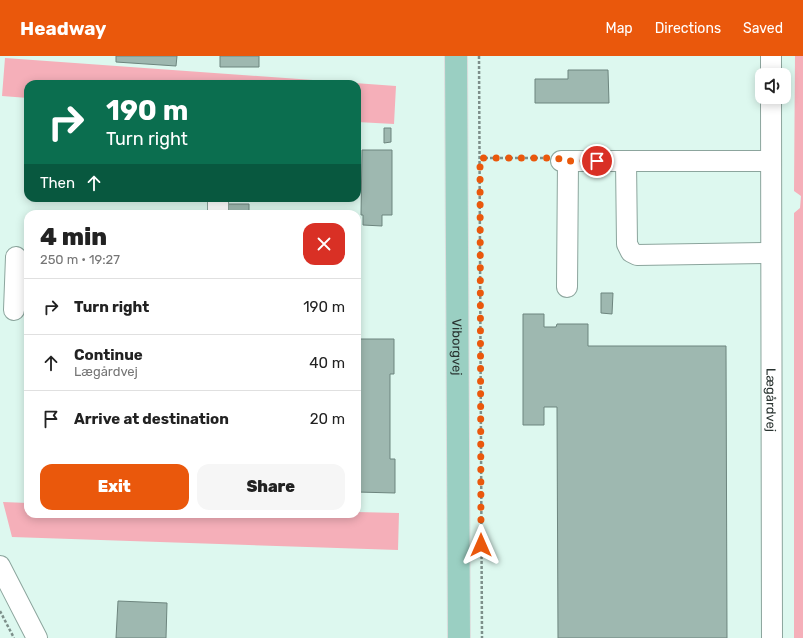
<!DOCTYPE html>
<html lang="en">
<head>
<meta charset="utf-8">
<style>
  :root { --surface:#fff; --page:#f6f6f6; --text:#222; --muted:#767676; --line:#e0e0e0; --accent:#ea580c }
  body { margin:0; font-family:Rubik,sans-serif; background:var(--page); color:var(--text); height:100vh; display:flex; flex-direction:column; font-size:15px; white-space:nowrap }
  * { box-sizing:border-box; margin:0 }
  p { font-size:13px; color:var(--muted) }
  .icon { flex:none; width:22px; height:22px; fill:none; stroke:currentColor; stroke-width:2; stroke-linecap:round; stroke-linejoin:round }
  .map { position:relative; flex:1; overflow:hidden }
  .side { position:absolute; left:24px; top:154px; width:337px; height:308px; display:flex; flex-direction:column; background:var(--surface); border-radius:12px; box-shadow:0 2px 10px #0003 }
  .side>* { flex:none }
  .guide { position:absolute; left:24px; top:24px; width:337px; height:122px; border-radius:12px; box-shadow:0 2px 10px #0003; background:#0b6e4f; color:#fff; overflow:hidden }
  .buttons { position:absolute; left:755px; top:12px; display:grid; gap:8px }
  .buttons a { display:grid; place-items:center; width:36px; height:36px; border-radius:8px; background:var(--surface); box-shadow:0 2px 10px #0003; font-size:20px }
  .pin { position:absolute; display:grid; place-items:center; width:34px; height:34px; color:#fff; margin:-17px; border:2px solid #fff; border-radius:50%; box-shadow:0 1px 4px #0007 }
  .me { position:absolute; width:44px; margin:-22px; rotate:0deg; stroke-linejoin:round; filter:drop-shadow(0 0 3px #0008) }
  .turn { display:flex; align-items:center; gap:14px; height:84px; padding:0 16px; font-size:18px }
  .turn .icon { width:52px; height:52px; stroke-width:2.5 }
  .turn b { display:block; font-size:28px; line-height:34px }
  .then { display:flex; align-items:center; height:38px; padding:0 16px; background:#0003; gap:8px; font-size:15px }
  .round { display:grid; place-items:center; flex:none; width:42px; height:42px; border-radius:12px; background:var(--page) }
  .headline { display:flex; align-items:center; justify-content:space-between; height:68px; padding:0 16px }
  h1 { font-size:24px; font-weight:800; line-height:30px }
  .cta { display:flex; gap:8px; margin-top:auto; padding:8px 16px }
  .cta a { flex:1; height:46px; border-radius:12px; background:var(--accent); color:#fff; font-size:16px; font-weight:800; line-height:46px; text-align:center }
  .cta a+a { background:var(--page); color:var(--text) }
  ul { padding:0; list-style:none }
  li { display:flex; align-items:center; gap:12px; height:56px; padding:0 16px; border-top:1px solid var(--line) }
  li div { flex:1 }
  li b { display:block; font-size:15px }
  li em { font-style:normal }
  header { display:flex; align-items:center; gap:24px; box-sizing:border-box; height:56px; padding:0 20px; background:var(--accent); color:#fff }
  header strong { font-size:19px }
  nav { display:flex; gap:22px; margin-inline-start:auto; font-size:14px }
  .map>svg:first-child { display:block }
  .green { fill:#f5afb9 }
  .building { fill:#9eb8b0; stroke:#6d857e }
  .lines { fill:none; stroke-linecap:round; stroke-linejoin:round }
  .minor-casing { stroke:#8ca59d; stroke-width:22 }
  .major-casing { stroke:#dddede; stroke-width:24 }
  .path { stroke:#7d8f8a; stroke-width:2.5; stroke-dasharray:3 2; stroke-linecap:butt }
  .minor { stroke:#fff; stroke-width:20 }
  .major { stroke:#9acfc2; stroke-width:22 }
  .route { stroke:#ea580c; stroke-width:7; stroke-dasharray:0 12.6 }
  .labels { text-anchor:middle; stroke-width:3; stroke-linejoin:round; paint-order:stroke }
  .street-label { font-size:13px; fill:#293330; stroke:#fefefe }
</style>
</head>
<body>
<header>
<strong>Headway</strong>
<nav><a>Map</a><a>Directions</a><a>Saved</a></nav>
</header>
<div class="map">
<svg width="803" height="582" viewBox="0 0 803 582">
  <rect width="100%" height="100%" fill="#ddf8ef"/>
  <path class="green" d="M 795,0 L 803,0 L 803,582 L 794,582 L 794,157 L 800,152 L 801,140 L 794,135 Z
    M 5,2 L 396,30 L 394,68 L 357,66 L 357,28 L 28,28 L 28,42 L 2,40 Z
    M 3,446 L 28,447 L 28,458 L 357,458 L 357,456 L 399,457 L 398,494 L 12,481 Z"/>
  <path class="building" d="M 116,0 L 177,0 L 176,10 L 116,6 Z
    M 220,0 L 259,0 L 259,11 L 220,11 Z
    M 568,14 L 608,14 L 609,47 L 535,47 L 535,23 L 568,23 Z
    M 384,72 L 391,72 L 391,86 L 384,87 Z
    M 362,94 L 392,94 L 392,159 L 382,159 L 382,170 L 363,169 L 363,159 L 361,159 Z
    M 227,148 L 249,148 L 249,158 L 227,158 Z
    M 601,237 L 613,237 L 612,258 L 601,257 Z
    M 523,258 L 544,258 L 544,271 L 556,271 L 557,268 L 588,268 L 588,290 L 726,290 L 727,582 L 558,582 L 557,351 L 544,351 L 544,369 L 523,369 Z
    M 357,283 L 394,283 L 394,318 L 390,318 L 390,403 L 395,403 L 395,437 L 357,436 L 358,318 L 357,318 Z
    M 118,545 L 167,547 L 166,582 L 116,582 Z"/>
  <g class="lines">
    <g class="minor-casing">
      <g id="minor">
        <path d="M 771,0 L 771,19"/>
        <path id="s1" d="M 771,41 L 772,582"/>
        <path d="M 561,105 L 771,105"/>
        <path d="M 626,105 L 627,188 L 631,196 L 637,199 L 771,197"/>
        <path d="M 218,158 L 218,142"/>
        <path d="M 567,231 L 568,105"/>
        <path d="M 14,254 L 16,201"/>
        <path d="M 0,510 L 37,582"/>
      </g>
    </g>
    <g class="major-casing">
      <g id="major">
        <path id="s2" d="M 456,0 L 459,582"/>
      </g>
    </g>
    <path class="path" d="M 479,0 L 482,582
      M 787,35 L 787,24
      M 480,102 L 545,102
      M 0,555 L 14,582"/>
    <use href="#minor" class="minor"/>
    <use href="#major" class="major"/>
  </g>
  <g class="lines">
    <path class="route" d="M 481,489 L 480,102 L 558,102 L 561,105 L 597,105"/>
  </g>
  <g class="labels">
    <g class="street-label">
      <text dy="5" stroke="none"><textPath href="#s2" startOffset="291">Viborgvej</textPath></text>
      <text dy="5" stroke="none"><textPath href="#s1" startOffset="303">Lægårdvej</textPath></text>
    </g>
  </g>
</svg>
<div class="buttons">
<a><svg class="icon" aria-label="sound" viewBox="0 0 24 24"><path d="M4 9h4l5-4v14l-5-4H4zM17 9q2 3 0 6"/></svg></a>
</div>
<div class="pin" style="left:597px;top:105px;background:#d93025"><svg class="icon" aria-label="arrive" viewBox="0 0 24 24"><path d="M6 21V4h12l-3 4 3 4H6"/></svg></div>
<svg class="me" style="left:481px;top:489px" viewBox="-20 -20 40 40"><path d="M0-17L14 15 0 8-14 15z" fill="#ea580c" stroke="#fff" stroke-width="4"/></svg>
<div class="guide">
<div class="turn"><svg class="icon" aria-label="right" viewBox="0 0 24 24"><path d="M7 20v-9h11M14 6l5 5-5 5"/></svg><div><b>190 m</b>Turn right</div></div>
<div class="then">Then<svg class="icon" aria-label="ahead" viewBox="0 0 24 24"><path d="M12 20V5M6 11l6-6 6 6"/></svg></div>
</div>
<section class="side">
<div class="headline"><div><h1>4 min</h1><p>250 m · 19:27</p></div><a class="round" style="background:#d93025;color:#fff"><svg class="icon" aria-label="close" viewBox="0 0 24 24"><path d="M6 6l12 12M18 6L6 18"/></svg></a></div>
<ul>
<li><svg class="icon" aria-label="right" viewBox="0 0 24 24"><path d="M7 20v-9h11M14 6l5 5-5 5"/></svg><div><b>Turn right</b></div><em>190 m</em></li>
<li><svg class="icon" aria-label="ahead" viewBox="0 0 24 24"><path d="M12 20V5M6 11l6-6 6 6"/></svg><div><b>Continue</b><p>Lægårdvej</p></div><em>40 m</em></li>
<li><svg class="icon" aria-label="arrive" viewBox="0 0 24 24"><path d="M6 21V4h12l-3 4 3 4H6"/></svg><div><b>Arrive at destination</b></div><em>20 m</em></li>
</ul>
<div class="cta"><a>Exit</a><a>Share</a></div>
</section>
</div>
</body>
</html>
